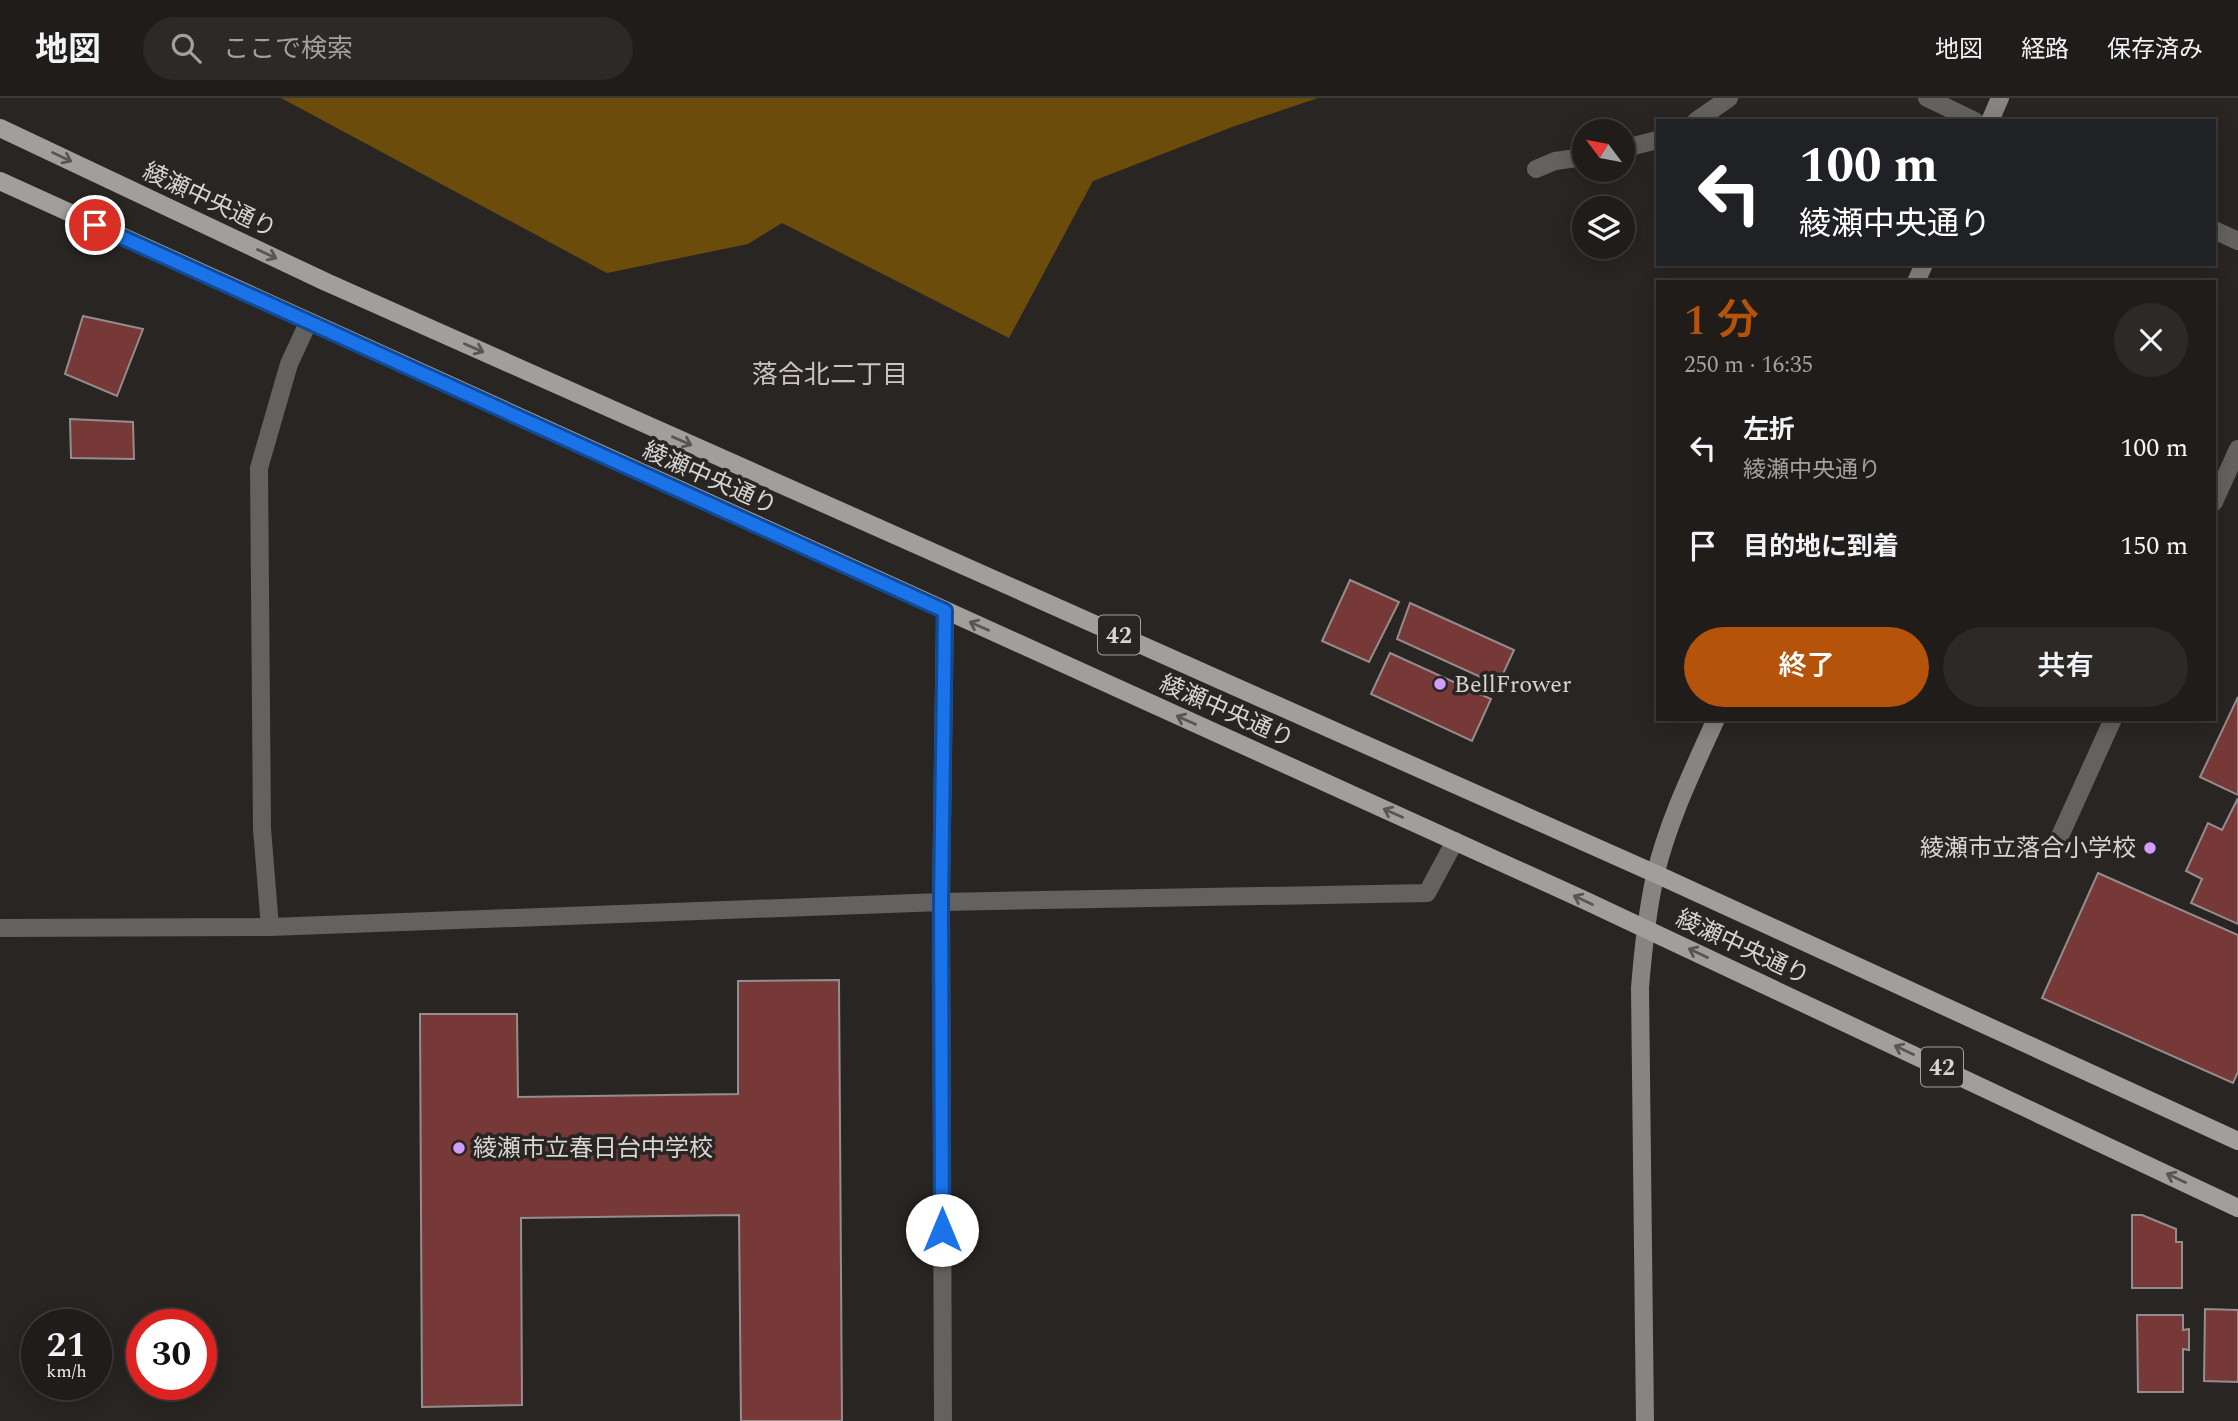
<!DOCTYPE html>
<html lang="ja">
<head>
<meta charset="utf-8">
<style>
  :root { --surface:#1f1c1a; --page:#2c2927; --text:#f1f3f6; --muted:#a1a1a2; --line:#3c3a39; --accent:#b45309 }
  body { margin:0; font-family:Spectral,"Noto Sans JP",serif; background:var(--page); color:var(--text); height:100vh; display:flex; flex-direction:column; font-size:26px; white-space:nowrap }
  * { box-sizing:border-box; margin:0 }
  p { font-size:23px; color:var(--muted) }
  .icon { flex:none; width:38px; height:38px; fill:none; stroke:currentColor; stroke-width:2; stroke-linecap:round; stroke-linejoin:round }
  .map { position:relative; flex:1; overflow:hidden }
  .sheet { position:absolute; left:1656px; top:182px; width:560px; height:441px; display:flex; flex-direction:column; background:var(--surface); border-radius:0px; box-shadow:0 4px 18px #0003,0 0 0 2px var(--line) }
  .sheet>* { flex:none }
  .guide { position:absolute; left:1656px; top:21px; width:560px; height:147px; border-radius:0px; box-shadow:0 4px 18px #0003,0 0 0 2px var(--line); background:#202124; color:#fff; overflow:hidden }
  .needle { width:46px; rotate:302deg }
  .tools { position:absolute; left:1572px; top:21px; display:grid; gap:14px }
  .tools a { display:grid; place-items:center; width:63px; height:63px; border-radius:50%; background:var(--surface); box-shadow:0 4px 18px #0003,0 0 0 2px var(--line); font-size:35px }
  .speed { position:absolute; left:21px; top:1211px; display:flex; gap:14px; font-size:35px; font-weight:700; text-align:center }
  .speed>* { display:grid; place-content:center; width:91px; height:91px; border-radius:50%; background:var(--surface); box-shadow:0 4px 18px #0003,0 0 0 2px var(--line); line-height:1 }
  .speed small { font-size:18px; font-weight:400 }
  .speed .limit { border:10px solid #d22; background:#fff; color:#111 }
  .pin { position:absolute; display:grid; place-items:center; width:60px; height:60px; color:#fff; margin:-30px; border:4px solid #fff; border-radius:50%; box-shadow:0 2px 7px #0007 }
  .me { position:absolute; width:77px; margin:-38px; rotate:0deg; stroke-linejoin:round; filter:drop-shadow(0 0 5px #0008) }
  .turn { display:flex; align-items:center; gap:24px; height:147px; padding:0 28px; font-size:32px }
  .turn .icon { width:91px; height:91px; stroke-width:2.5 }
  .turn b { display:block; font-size:49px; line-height:60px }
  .round { display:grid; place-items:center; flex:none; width:74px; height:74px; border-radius:37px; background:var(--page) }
  .overview { display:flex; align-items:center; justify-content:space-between; height:119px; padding:0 28px }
  h1 { font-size:42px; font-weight:600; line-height:52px; color:var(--accent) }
  .cta { display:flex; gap:14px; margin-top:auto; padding:14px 28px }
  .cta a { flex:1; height:80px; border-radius:42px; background:var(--accent); color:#fff; font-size:28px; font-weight:600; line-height:80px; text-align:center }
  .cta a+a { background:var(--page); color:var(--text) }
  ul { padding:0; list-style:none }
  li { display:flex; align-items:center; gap:21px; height:98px; padding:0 28px }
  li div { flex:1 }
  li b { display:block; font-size:26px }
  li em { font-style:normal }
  header { display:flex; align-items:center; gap:42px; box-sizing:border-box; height:98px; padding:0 35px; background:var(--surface); border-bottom:2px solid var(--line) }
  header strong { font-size:33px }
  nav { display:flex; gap:38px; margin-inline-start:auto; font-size:24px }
  .search { width:490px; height:63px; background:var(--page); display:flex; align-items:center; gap:18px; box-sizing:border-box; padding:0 24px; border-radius:38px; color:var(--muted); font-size:26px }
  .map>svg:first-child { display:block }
  .forest { fill:#6c4c0a }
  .building { fill:#773938; stroke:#938e8d; stroke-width:2 }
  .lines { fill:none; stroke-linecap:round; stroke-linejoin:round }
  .lane { stroke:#646261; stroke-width:18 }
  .street { stroke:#646261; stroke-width:18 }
  .secondary { stroke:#878482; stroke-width:18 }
  .primary { stroke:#a29e9c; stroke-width:18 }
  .oneway { stroke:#595553 }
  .route-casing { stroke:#114b97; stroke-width:18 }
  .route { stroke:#1a73e8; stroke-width:12 }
  .poi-dot { fill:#d09dff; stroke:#292523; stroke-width:2.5 }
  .labels { text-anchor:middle; stroke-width:7; stroke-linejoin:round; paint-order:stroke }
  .shield { fill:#292523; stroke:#a3a09e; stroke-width:2 }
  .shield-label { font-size:23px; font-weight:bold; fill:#d7d4d3 }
  .street-label { font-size:24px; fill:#d7d4d3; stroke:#292523 }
  .poi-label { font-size:24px; fill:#d7d4d3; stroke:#292523; text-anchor:start }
  .neighbourhood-label { font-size:26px; fill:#cac4c2; stroke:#292523 }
</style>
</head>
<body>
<header>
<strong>地図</strong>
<div class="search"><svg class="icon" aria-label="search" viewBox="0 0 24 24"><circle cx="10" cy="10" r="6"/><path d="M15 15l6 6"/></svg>ここで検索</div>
<nav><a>地図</a><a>経路</a><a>保存済み</a></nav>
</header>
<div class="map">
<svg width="2238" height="1323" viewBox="0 0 2238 1323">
  <rect width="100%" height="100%" fill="#292523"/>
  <path class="forest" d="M 281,0 L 1318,0 L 1232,29 L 1093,83 L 1009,240 L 782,125 L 748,146 L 607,175 Z"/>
  <path class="building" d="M 83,218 L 143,231 L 117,298 L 65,276 Z
    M 70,321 L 133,324 L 134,361 L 71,360 Z
    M 1350,482 L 1399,504 L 1369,564 L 1322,543 Z
    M 1410,505 L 1514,552 L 1498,587 L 1397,541 Z
    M 1390,555 L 1491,601 L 1472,643 L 1371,596 Z
    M 2238,599 L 2238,697 L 2200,679 Z
    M 2238,700 L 2238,826 L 2191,805 L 2202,781 L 2186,773 L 2208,725 L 2222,732 Z
    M 2098,775 L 2238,837 L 2238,974 L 2233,985 L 2042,900 Z
    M 839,882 L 842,1323 L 741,1323 L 739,1117 L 521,1120 L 522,1307 L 422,1309 L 420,916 L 517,916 L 518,999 L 738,996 L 738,883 Z
    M 2132,1117 L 2142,1117 L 2176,1131 L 2176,1144 L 2182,1144 L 2182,1190 L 2132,1190 Z
    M 2205,1211 L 2238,1212 L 2238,1284 L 2204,1283 Z
    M 2137,1217 L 2183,1217 L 2183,1232 L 2189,1231 L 2189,1252 L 2183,1251 L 2183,1294 L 2138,1294 Z"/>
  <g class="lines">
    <path class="lane" d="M 1696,23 L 1729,0
      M 1622,51 L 1657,42
      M 1536,71 L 1555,63 L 1584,59
      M 2214,404 L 2238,351
      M 2060,738 L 2113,621"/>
    <path class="street" d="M 1927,0 L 1975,23
      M 2214,132 L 2238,143
      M 270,829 L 262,731 L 259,370 L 289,266 L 308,225
      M 0,830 L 270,829 L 941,804 L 1427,795 L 1455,743
      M 943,1323 L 941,804 L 945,513"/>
    <path class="secondary" d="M 1990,23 L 2000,0
      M 1916,184 L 1924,166
      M 1645,1323 L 1640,890 C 1643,852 1647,815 1655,778 C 1668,723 1693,672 1716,621"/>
    <path class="primary" d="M 0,30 L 326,184 L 1656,776 L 2238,1043
      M 0,83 L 1582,801 L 2238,1110"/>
  </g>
  <defs><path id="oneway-shaft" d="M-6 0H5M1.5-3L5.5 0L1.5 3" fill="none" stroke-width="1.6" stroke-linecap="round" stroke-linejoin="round" transform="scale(1.75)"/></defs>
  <g class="oneway">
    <use href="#oneway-shaft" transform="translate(62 59) rotate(25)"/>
    <use href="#oneway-shaft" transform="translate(267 156) rotate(25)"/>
    <use href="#oneway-shaft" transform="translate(474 250) rotate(24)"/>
    <use href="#oneway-shaft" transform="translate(682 343) rotate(24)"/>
    <use href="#oneway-shaft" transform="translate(979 528) rotate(-156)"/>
    <use href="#oneway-shaft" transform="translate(1186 622) rotate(-156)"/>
    <use href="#oneway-shaft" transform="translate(1393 715) rotate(-156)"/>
    <use href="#oneway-shaft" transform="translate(1583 802) rotate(-155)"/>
    <use href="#oneway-shaft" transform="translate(1698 855) rotate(-155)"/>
    <use href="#oneway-shaft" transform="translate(1904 952) rotate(-155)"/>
    <use href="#oneway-shaft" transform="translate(2176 1080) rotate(-155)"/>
  </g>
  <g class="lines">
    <g class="route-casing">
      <path id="route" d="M 95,127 L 945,513 L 941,804 L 942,1132"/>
    </g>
    <use href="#route" class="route"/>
  </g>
  <g class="poi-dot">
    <circle cx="1440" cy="586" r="7"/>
    <circle cx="2150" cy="750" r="7"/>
    <circle cx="459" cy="1050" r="7"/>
  </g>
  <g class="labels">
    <g class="shield">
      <rect x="1098" y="517.5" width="42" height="39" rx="5"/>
      <rect x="1921" y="949.5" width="42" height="39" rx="5"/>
    </g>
    <g class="shield-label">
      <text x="1119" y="545">42</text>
      <text x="1942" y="977">42</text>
    </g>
    <g class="street-label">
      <text transform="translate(210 102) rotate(25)" y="8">綾瀬中央通り</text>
      <text transform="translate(710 380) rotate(24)" y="8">綾瀬中央通り</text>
      <text transform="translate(1227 613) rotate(24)" y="8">綾瀬中央通り</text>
      <text transform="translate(1743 849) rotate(25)" y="8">綾瀬中央通り</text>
    </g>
    <g class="poi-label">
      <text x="1454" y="594">BellFrower</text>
      <text x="2136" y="758" text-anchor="end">綾瀬市立落合小学校</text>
      <text x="473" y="1058">綾瀬市立春日台中学校</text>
    </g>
    <g class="neighbourhood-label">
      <text x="830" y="285">落合北二丁目</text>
    </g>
  </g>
</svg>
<div class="tools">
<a><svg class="needle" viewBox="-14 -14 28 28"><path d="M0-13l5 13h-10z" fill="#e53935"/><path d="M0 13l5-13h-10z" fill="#a1a1a2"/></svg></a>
<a><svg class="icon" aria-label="layers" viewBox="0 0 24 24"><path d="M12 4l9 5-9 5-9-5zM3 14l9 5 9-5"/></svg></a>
</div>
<div class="speed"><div>21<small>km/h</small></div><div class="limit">30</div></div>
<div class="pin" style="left:95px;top:127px;background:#d93025"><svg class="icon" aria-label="arrive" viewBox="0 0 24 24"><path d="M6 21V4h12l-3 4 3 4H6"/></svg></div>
<svg class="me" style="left:942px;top:1132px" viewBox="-20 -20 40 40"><circle r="19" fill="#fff"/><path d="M0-13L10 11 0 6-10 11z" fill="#1a73e8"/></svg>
<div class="guide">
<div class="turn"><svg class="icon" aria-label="left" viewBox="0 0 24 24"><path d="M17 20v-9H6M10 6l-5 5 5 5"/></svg><div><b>100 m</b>綾瀬中央通り</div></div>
</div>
<section class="sheet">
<div class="overview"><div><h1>1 分</h1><p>250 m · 16:35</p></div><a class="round"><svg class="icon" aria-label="close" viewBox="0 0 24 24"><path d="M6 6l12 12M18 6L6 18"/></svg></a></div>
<ul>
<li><svg class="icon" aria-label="left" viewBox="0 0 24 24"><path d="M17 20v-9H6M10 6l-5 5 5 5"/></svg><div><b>左折</b><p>綾瀬中央通り</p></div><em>100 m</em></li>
<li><svg class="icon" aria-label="arrive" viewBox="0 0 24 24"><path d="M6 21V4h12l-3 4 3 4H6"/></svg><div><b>目的地に到着</b></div><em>150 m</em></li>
</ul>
<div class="cta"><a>終了</a><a>共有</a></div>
</section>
</div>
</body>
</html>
